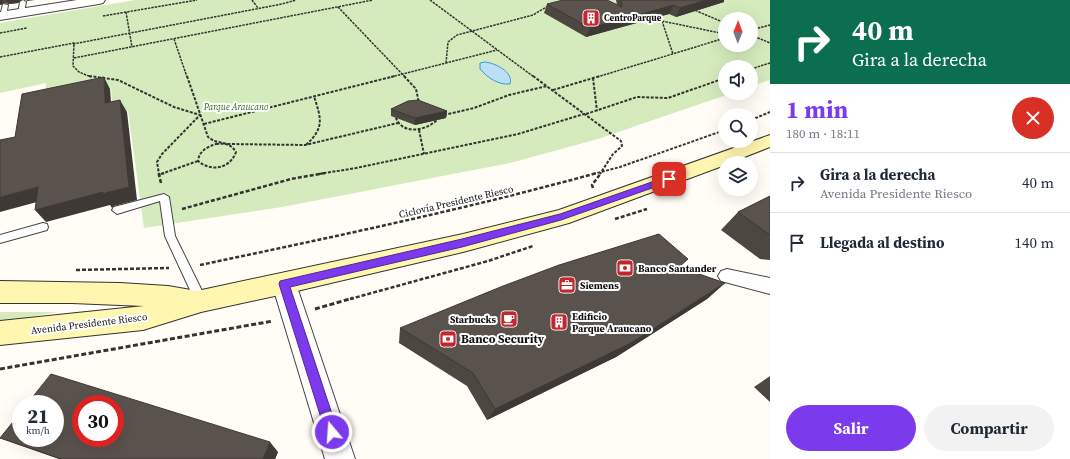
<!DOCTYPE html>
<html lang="es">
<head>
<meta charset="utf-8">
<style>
  :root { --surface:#fff; --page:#f2f2f3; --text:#1f2937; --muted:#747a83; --line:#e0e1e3; --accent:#7c3aed }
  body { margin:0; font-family:"Source Serif 4",serif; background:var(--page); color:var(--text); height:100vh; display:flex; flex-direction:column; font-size:15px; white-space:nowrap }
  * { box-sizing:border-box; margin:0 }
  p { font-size:13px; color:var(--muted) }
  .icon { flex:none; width:22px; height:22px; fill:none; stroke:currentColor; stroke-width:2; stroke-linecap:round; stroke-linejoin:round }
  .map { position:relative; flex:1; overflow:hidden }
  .panel { display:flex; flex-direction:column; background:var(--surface); width:300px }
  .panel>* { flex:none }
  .banner { background:#0b6e4f; color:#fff; overflow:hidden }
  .needle { width:26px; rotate:1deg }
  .fabs { position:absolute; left:718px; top:12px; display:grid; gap:8px }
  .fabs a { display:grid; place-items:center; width:40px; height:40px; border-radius:50%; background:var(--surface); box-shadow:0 4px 16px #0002; font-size:20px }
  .speed { position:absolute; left:12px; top:395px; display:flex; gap:8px; font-size:20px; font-weight:700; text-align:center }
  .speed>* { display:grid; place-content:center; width:52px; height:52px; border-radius:50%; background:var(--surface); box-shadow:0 4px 16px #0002; line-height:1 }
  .speed small { font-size:10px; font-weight:400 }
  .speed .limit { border:6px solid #d22; background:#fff; color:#111 }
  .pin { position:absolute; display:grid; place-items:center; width:34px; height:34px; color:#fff; margin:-17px; border-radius:8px; box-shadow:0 2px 6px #0006 }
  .me { position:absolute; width:44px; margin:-22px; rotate:342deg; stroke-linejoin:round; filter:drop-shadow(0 0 3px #0008) }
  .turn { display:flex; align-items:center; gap:14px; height:84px; padding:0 16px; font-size:18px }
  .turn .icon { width:52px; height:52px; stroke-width:2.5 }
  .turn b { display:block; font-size:28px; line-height:34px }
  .round { display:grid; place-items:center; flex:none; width:42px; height:42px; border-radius:21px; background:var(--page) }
  .head { display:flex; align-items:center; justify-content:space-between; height:68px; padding:0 16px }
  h1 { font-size:24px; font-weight:700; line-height:30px; color:var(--accent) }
  .cta { display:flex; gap:8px; margin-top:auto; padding:8px 16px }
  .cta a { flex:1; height:46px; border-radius:24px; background:var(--accent); color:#fff; font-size:16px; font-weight:700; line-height:46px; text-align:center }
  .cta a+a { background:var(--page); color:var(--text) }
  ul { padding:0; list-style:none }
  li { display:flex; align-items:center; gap:12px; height:60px; padding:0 16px; border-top:1px solid var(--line) }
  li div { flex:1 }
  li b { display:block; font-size:15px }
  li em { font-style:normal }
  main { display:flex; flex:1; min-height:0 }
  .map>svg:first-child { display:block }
  .green { fill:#d5ebbd; fill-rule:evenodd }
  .water { fill:#b9e0f7; stroke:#3f96cf }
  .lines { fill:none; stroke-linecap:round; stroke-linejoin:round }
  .service-casing { stroke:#444; stroke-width:2 }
  .pedestrian-casing { stroke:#444; stroke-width:2 }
  .minor-casing { stroke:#444; stroke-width:2 }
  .tertiary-casing { stroke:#444; stroke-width:2 }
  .secondary-casing { stroke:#333; stroke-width:2 }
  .path-far3 { stroke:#333; stroke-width:1.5; stroke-dasharray:2.5 1; stroke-linecap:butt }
  .path-far2 { stroke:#333; stroke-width:2; stroke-dasharray:3 1.5; stroke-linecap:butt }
  .path-far1 { stroke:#333; stroke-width:2.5; stroke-dasharray:4 2; stroke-linecap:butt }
  .path { stroke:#333; stroke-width:3; stroke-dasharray:5 2.5; stroke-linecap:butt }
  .service { fill:#fff; fill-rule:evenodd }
  .pedestrian { fill:#fff; fill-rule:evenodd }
  .minor { fill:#fff; fill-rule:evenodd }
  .tertiary { fill:#fff; fill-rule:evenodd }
  .secondary { fill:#fff6b0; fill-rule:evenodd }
  .wall { fill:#4d4742 }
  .shaded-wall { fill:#3f3936 }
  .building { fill:#5a524d; stroke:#3f3936; fill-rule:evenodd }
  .route { fill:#7c3aed; stroke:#51269a }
  .labels { text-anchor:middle; stroke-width:4; stroke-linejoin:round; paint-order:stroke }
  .far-poi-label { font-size:9px; font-weight:bold; fill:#111; stroke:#fff; text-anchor:start }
  .far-park-label { font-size:9px; font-style:italic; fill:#2f6b1f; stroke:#fff }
  .street-label { font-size:10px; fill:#111; stroke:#fff }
  .poi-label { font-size:10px; font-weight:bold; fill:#111; stroke:#fff; text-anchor:start }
  .near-poi-label { font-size:12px; font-weight:bold; fill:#111; stroke:#fff; text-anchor:start }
</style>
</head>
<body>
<main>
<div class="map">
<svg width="770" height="459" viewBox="0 0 770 459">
  <rect width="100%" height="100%" fill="#fffdf5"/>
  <path class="green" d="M 135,0 L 770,0 L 770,80 L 751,86 L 751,67 L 725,67 L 725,93 L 732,93 L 598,139 L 510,163 L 282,207 L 144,228 L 128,111 L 113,114 L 111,89 L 45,103 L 46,83 L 0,93 L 0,23 ZM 725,19 L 751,19 L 751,45 L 725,45 Z
    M 0,312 L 58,312 L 0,322 Z"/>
  <path class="water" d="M 485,62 C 495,63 514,72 510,84 C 498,85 488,78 480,69 L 480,63 Z"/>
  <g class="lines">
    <g class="service-casing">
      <path id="service" d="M 23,0 L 26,2 L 24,13 L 21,15 L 18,13 L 20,2 Z
        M 3,4 L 8,5 L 6,16 L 3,18 L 0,16 Z
        M 164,194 L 169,197 L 175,236 L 207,301 L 205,305 L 201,306 L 197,305 L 165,236 L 160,201 L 117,214 L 112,210 L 114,207 Z
        M 43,223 L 47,224 L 48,227 L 47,230 L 0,243 L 0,235 Z"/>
    </g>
    <g class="pedestrian-casing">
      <path id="pedestrian" d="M 727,269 L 770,278 L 770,294 L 721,281 L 718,276 L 721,271 Z"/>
    </g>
    <g class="minor-casing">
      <path id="minor" d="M 284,274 L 292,277 L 296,284 L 355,459 L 325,459 L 272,284 L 276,277 Z"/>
    </g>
    <g class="tertiary-casing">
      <path id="tertiary" d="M 77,0 L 105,0 L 103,3 L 99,4 L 0,20 L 0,12 Z"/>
    </g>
    <g class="secondary-casing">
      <path id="secondary" d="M 770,135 L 770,147 L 729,163 L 725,163 L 725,165 L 569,223 L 463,252 L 284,294 L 201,312 L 143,330 L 0,345 L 0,321 L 144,306 L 72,303 L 0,303 L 0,281 L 120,283 L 168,286 L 197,291 L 463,234 L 559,210 Z"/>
    </g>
    <path class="path-far3" d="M 252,0 L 258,8
      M 430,0 L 534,77
      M 338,7 L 405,77
      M 692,9 L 725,23
      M 126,12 L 132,47
      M 103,16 L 197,0
      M 662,21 L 725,34
      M 662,21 L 673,54
      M 751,30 L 770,25
      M 0,33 L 27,28
      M 751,35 L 770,43
      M 174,39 L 187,77
      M 73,44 L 282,4 L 296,0
      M 0,57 L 74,43 L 73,66 L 79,72 L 91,77
      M 74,58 L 373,0
      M 446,63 L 448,42 L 457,35 L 533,15 L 548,6
      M 751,69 L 770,63
      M 391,77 L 497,50
      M 597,77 L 725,38"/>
    <path class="path-far2" d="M 89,76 L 118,80 L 174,107 L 200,115 L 162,154 L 157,162 L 159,174
      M 187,76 L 208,137 L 214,141 L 227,144 L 305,145 L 398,123
      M 404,76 L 416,89 L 419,103
      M 533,76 L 621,141 L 622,146 L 613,154 L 600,174
      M 593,78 L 597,111
      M 553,90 L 600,76
      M 413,105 C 424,105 434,108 437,120 C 424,132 400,135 395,115 L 401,108 Z
      M 586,114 L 637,97 L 668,98 L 725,78
      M 444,115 L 474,108 L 509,95 L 547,86
      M 751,120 L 770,112
      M 204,124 L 395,76
      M 419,130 L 424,154
      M 216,144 C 225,143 231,144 236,152 C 230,169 211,172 198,161 C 199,151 207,147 216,144 Z
      M 306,145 C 325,127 321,119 314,96
      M 161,174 L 198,161
      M 319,174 L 356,168 L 518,134 L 584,114
      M 593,174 L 620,167 L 725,130"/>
    <path class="path-far1" d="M 159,173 L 159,175
      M 161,183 L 159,175 L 164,173
      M 593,188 L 592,185 L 601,173
      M 182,209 L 291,179 L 325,173
      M 615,219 L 647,209
      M 200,265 C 333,237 466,209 597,173
      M 76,270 L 169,268
      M 350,299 L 488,261 L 533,246"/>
    <path class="path" d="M 315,309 L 353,298
      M 0,369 L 273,321"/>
    <use href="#service" class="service"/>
    <use href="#pedestrian" class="pedestrian"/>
    <use href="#minor" class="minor"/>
    <use href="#tertiary" class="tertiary"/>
    <use href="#secondary" class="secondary"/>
  </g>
  <path class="wall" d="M 0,0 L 21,0 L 18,3 L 9,4 L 3,3 L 1,5 Z
    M 616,0 L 724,0 L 724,2 L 676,17 L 669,14 L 586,37 L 544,13 L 547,4 L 617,5 Z
    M 391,109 L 447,111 L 446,118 L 415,125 L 391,116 Z
    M 770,196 L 770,260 L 760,259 L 721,230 L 738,212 Z
    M 680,268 L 725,283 L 707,299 L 616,357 L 487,420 L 467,386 L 399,343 L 400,328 Z
    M 770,376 L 770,402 L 754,387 Z
    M 0,438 L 278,452 L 275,459 L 59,459 Z"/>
  <path class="shaded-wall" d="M 0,0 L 2,0 L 3,3 L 1,5 L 0,5 Z
    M 6,0 L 21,0 L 18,3 L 9,4 Z
    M 26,0 L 35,0 L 27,1 Z
    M 706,0 L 724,0 L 724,2 L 676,17 L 680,8 Z
    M 674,5 L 669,14 L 586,37 L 590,28 Z
    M 104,77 L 110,89 L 112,115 L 105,103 Z
    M 120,100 L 127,112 L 137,200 L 114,206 L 112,208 L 110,205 L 46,222 L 35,210 Z
    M 447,111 L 446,118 L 415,125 L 415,118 Z
    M 38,187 L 48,199 L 0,212 L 0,197 Z
    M 725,283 L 707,299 L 616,357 L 487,420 L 495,409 Z
    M 270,442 L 278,452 L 275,459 L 263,459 Z"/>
  <path class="building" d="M 563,0 L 607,0 L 622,7 L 621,0 L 706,0 L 680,8 L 674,5 L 590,28 L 547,4 Z
    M 104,77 L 105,103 L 120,100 L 129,187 L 105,193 L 103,196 L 103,192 L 35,210 L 38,187 L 0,197 L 0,140 L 15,137 L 22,94 Z
    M 418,100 L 447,111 L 415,118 L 391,109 L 408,101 Z
    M 770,196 L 770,235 L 738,212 Z
    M 659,234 L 688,259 L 679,267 L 725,283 L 631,343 L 495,409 L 473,373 L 400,328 L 503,286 L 559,265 Z
    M 51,374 L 270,442 L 263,459 L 61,459 L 0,438 L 21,412 L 21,438 L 55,438 L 55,404 L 27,404 ZM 81,404 L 115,404 L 115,438 L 81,438 Z"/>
  <path class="route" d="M 669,176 L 672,177 L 672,181 L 561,220 L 462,247 L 290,287 L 338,432 L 336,437 L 332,439 L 327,437 L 279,284 L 280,281 L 462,239 L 560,214 Z"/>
  <defs>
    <g id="building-square" transform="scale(0.9)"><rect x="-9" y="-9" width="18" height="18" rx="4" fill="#c4262e" stroke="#fff"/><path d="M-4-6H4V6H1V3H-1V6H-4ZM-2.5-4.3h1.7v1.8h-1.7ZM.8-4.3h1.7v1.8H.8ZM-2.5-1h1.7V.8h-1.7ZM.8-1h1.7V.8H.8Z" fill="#fff"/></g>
    <g id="bank-square" transform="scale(0.9)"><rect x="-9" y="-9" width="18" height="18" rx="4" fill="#c4262e" stroke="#fff"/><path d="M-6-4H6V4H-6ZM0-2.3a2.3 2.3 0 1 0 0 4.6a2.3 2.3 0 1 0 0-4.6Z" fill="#fff"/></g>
    <g id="office-square" transform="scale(0.9)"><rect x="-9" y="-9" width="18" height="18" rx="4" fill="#c4262e" stroke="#fff"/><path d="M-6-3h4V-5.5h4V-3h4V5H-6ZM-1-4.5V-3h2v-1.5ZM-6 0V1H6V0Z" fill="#fff"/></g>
    <g id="cafe-square" transform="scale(0.9)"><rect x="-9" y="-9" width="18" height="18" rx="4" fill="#c4262e" stroke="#fff"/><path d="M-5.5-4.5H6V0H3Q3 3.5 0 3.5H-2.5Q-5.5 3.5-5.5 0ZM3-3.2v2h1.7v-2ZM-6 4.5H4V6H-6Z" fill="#fff"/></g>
  </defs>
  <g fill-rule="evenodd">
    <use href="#building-square" x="591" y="18"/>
    <use href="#bank-square" x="625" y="268"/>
    <use href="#office-square" x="567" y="285"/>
    <use href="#cafe-square" x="509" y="319"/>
    <use href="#building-square" x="559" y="322"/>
    <use href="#bank-square" x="448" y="339"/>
  </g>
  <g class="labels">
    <g class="far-poi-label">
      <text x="604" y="21">CentroParque</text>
    </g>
    <g class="far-park-label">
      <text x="236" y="110">Parque Araucano</text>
    </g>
    <g class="street-label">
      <text transform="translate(456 201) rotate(-13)" y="4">Ciclovía Presidente Riesco</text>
      <text transform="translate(89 323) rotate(-7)" y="4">Avenida Presidente Riesco</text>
    </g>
    <g class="poi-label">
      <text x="638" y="272">Banco Santander</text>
      <text x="580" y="289">Siemens</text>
      <text x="572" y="320">Edificio<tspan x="572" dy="12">Parque Araucano</tspan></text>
      <text x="496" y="323" text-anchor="end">Starbucks</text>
    </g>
    <g class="near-poi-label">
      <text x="461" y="343">Banco Security</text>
    </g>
  </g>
</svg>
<div class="fabs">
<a><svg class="needle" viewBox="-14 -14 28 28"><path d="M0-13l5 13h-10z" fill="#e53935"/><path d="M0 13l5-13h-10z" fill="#747a83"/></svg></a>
<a><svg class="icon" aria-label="sound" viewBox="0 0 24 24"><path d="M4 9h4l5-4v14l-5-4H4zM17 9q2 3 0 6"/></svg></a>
<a><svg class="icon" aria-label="search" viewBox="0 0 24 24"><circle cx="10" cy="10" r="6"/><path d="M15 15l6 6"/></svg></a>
<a><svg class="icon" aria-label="layers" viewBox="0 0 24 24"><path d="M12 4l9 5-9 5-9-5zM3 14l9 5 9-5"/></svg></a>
</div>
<div class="speed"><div>21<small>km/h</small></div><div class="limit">30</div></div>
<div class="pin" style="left:669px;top:179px;background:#d93025"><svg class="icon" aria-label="arrive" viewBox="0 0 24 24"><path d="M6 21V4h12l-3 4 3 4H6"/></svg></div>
<svg class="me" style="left:332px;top:432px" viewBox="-20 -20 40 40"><circle r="17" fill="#7c3aed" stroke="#fff" stroke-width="3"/><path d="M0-11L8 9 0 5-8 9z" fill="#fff"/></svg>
</div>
<section class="panel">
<div class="banner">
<div class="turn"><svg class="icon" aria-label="right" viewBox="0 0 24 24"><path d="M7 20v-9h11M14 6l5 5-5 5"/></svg><div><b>40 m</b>Gira a la derecha</div></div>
</div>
<div class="head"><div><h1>1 min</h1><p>180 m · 18:11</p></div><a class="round" style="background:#d93025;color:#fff"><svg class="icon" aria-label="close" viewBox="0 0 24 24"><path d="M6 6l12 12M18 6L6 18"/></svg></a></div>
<ul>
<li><svg class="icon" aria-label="right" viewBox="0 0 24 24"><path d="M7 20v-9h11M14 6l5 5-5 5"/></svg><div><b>Gira a la derecha</b><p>Avenida Presidente Riesco</p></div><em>40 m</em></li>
<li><svg class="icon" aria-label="arrive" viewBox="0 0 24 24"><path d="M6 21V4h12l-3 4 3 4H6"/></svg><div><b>Llegada al destino</b></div><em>140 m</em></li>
</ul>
<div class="cta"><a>Salir</a><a>Compartir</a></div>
</section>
</main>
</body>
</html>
